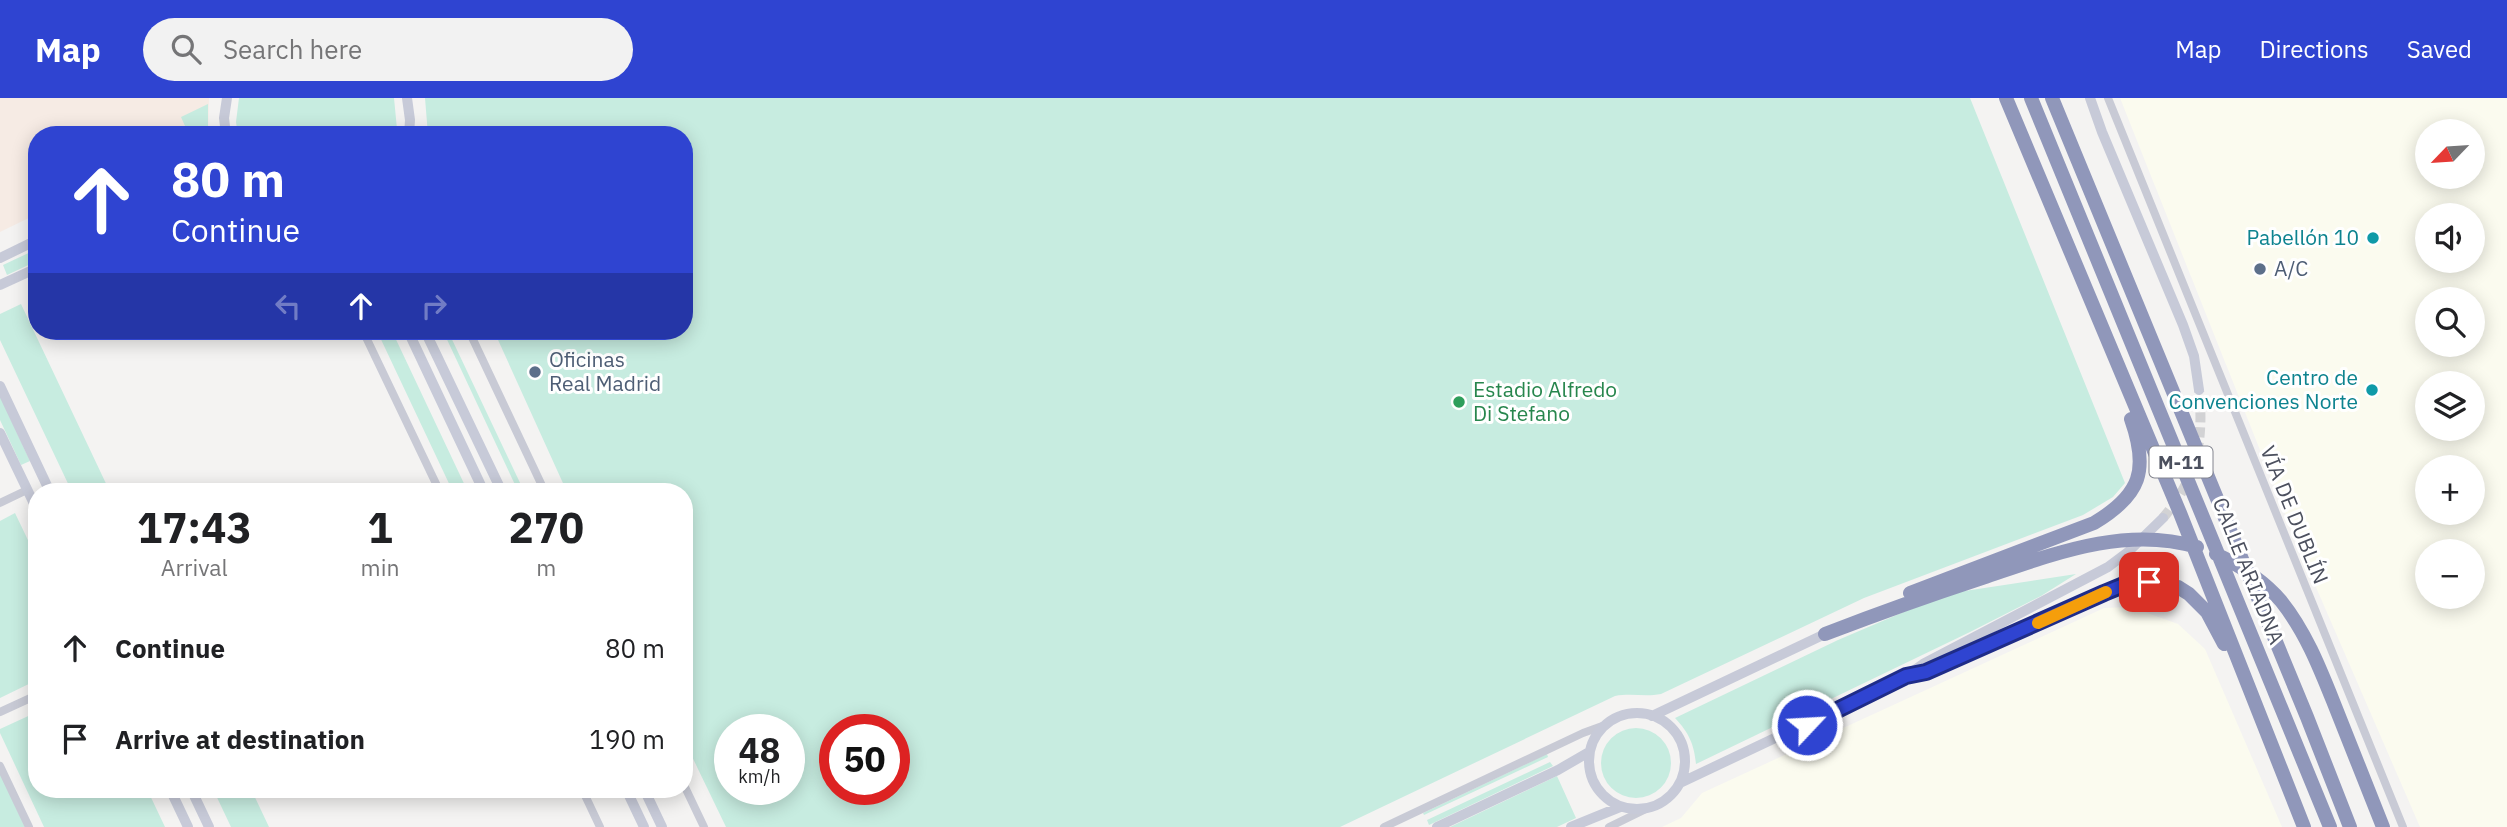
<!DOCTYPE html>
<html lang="en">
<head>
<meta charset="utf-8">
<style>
  :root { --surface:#fff; --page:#f2f2f2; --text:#202124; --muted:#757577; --accent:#2f44d1 }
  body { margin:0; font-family:"IBM Plex Sans",sans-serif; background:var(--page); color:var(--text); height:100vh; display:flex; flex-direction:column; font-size:26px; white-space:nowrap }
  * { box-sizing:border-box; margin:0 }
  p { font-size:23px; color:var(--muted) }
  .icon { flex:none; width:38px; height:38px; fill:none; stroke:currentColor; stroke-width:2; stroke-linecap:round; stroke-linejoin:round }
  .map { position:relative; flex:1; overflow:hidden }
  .details { position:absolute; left:28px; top:385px; width:665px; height:315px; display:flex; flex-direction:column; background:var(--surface); border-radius:28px; box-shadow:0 4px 18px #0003 }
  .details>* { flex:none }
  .top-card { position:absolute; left:28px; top:28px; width:665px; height:214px; border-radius:28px; box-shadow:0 4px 18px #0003; background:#2f44d1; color:#fff; overflow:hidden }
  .needle { width:46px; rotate:245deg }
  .controls { position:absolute; left:2415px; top:21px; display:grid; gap:14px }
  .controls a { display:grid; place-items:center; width:70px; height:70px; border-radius:50%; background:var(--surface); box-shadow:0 4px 18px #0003; font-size:35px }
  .speed { position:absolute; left:714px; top:616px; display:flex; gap:14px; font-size:35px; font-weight:700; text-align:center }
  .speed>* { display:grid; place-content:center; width:91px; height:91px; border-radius:50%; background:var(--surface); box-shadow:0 4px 18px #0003; line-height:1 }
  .speed small { font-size:18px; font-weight:400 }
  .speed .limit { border:10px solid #d22; background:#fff; color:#111 }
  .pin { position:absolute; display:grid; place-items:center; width:60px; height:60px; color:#fff; margin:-30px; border-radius:14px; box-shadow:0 4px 10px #0006 }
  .me { position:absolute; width:77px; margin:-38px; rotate:65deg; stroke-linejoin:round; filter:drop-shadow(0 0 5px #0008) }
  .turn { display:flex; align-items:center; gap:24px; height:147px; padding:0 28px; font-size:32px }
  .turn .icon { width:91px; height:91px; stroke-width:2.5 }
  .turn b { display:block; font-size:49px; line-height:60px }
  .lanes { display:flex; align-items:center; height:66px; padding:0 28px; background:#0003; justify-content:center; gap:35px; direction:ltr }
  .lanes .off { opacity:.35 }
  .eta { display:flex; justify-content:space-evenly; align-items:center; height:119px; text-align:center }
  .eta b { font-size:42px; font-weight:700; line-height:49px }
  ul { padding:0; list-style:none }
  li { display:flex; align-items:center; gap:21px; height:91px; padding:0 28px }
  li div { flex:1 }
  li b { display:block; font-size:26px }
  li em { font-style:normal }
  header { display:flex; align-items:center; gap:42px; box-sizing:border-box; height:98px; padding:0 35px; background:var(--accent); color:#fff }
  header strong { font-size:33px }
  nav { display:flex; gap:38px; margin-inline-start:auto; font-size:24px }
  .search { width:490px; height:63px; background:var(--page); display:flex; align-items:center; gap:18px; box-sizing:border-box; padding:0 24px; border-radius:38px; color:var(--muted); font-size:26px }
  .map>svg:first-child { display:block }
  .commercial { fill:#fbfbef; fill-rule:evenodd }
  .medical { fill:#f6ebe4 }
  .green { fill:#c7ece0; fill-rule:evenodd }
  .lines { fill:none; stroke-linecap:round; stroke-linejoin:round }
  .secondary-tunnel { stroke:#d2d2d4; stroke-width:10; stroke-dasharray:10 5; stroke-linecap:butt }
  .street { stroke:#c8cad5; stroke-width:8 }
  .secondary { stroke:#c7cad8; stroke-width:10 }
  .highway { stroke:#9097ba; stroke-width:14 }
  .route-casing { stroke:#1f2c88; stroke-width:18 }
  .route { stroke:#2f44d1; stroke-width:12 }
  .slow { stroke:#f59e0b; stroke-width:12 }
  .culture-dot { fill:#0f9aa8; stroke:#fff; stroke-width:2.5 }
  .service-dot { fill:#5c6f8a; stroke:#fff; stroke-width:2.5 }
  .leisure-dot { fill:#2e9e5b; stroke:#fff; stroke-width:2.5 }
  .labels { text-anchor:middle; stroke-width:6; stroke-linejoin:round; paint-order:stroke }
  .shield { fill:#fff; stroke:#82848e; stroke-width:2 }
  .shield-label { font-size:19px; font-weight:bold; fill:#4c505e }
  .culture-label { font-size:21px; fill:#0d838f; stroke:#fff; text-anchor:end }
  .service-label { font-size:21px; fill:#4e5e75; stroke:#fff; text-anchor:start }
  .leisure-label { font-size:21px; fill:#27864d; stroke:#fff; text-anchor:start }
  .street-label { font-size:21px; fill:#4c505e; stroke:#fff }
</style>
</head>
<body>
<header>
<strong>Map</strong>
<div class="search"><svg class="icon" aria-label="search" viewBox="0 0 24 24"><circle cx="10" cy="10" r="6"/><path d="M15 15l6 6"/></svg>Search here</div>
<nav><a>Map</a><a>Directions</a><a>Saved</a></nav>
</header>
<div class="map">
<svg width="2507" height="729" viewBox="0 0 2507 729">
  <rect width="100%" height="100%" fill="#f4f3f2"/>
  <path class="commercial" d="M 2120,0 L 2507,0 L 2507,729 L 2420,729 L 2299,450 ZM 2427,33 L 2473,33 L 2473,79 L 2427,79 ZM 2427,117 L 2473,117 L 2473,163 L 2427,163 ZM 2427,201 L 2473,201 L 2473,247 L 2427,247 ZM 2427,285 L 2473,285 L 2473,331 L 2427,331 ZM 2427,369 L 2473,369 L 2473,415 L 2427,415 ZM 2427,453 L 2473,453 L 2473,499 L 2427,499 Z
    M 2131,509 L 2178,526 L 2205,551 L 2282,729 L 1662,729 L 1681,720 L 1702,695 L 2104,510 Z"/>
  <path class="medical" d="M 0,0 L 209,0 L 208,35 L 37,37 L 37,116 L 0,134 Z"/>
  <path class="green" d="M 239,0 L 394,0 L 397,31 L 395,37 L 238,37 L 236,24 Z
    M 425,0 L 1970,0 L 2125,385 L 2113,399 L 2083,417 L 1864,500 L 1661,596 C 1646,599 1631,595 1615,598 L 1340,729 L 726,729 L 684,642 L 684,394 L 567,394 L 494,233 L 684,233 L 684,37 L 428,37 ZM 730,632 L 789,632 L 789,691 L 730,691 ZM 835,632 L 894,632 L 894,691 L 835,691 Z
    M 208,6 L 208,35 L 189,37 L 181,19 Z
    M 37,151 L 37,163 L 7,177 L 3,167 Z
    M 21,206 L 110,394 L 72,394 L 0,242 L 0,216 Z
    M 377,233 L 392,233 L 468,394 L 453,394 Z
    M 443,233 L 448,233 L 522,389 L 517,391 Z
    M 0,298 L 30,363 L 21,367 L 0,322 Z
    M 15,415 L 37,461 L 37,582 L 0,600 L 0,423 Z
    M 2076,476 L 2041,498 L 1970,534 L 1696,666 C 1694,646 1689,635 1675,620 L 1838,542 L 1906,513 L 1958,494 Z
    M 37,614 L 37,691 L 147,691 L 165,729 L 44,729 L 0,635 L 0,631 Z
    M1601 665a35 35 0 1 1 70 0a35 35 0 1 1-70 0Z
    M 1547,656 L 1548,659 L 1424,717 L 1423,715 Z
    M 1550,664 L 1553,668 L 1429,727 L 1427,722 Z
    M 0,675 L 25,729 L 0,729 Z
    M 1557,678 L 1576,720 L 1557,729 L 1450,729 Z
    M 213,691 L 251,691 L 269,729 L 231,729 Z"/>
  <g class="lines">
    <path class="secondary-tunnel" d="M 2163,420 C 2197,380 2204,343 2199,292"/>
    <path class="street" d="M 2108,0 L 2403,729
      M 363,233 L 440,394
      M 469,233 L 545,394
      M 0,405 L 27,392
      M 0,614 L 37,597
      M 0,668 L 29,729
      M 684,687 L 704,729
      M 582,691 L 600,729
      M 1384,729 L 1583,635 L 1605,627
      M 1609,729 L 1646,711"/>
    <path class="secondary" d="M 407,0 L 410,22 L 409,37
      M 2090,0 L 2102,34 L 2183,227 L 2194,258 L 2199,292
      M 226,37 L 224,20 L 227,0
      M 0,160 L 37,142
      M 0,187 L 37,170
      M 408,233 L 484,394
      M 425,233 L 502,394
      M 0,288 L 50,394
      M 0,335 L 37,412
      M1589 663a48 48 0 1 1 96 0a48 48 0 1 1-96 0Z
      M 1652,618 L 1825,536
      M 1680,685 L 1906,578 L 1923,566 L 2108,469 L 2128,454 L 2163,420
      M 170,691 L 188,729
      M 191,691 L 209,729
      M 626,691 L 644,729
      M 644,691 L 662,729
      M 1437,729 L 1558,672 L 1589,654
      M 1571,729 L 1620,709"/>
    <path class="highway" d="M 2006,0 L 2180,415 L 2304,729
      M 2031,0 L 2330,729
      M 2052,0 L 2307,619 L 2350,729
      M 2216,456 C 2239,467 2264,483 2281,503 C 2305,533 2319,568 2333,603 C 2350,645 2366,687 2383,729
      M 1910,495 L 2094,425 C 2141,397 2149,372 2131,321
      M 1825,536 C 1877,516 1930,497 1982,480 C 2051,457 2124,427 2197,449
      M 1906,578 L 1926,574 L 2104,495 L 2135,485 L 2164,485 L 2178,489 L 2189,496 L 2207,514 L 2224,546"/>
  </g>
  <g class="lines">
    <g class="route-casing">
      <path id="route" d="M 1807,627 L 1906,578 L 1926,574 L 2104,495 L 2121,488 L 2149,484"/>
    </g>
    <use href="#route" class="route"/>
    <path class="slow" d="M 2038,525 L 2106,494"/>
  </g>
  <g class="culture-dot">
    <circle cx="2373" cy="140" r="7"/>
    <circle cx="2372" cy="292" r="7"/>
  </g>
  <g class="service-dot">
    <circle cx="2260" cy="171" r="7"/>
    <circle cx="535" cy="274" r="7"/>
  </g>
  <circle class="leisure-dot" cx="1459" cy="304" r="7"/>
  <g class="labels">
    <rect class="shield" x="2149.5" y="348.5" width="63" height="31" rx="5"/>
    <g class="shield-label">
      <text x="2181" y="371">M-11</text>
    </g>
    <g class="culture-label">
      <text x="2359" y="147">Pabellón 10</text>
      <text x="2358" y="287">Centro de<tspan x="2358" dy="24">Convenciones Norte</tspan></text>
    </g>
    <g class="service-label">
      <text x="2274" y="178">A/C</text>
      <text x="549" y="269">Oficinas<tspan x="549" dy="24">Real Madrid</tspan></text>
    </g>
    <g class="leisure-label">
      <text x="1473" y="299">Estadio Alfredo<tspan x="1473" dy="24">Di Stefano</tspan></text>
    </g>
    <g class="street-label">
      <text transform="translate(2294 417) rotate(68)" y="7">VÍA DE DUBLÍN</text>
      <text transform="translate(2248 473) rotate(68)" y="7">CALLE ARIADNA</text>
    </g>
  </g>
</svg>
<div class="controls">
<a><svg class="needle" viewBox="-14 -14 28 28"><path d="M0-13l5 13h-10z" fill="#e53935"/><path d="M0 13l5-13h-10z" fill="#757577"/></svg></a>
<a><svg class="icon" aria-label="sound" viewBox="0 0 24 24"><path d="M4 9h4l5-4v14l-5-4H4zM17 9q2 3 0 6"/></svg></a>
<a><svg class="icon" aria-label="search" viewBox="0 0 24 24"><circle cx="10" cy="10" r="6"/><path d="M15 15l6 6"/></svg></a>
<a><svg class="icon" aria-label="layers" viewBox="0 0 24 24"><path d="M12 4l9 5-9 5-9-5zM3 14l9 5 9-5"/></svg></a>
<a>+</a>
<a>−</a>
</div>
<div class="speed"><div>48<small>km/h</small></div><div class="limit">50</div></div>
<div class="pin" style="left:2149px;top:484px;background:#d93025"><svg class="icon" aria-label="arrive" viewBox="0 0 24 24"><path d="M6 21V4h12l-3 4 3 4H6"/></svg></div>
<svg class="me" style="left:1807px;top:627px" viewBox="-20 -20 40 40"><circle r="17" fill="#2f44d1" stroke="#fff" stroke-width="3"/><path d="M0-11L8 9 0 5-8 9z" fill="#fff"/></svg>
<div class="top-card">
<div class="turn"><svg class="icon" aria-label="ahead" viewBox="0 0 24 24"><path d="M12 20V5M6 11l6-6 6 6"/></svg><div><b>80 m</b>Continue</div></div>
<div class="lanes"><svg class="icon off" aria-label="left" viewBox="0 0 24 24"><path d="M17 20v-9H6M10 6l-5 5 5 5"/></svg><svg class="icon" aria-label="ahead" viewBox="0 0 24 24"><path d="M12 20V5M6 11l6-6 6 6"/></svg><svg class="icon off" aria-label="right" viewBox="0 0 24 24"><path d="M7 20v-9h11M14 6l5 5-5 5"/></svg></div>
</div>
<section class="details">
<div class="eta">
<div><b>17:43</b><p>Arrival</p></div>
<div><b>1</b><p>min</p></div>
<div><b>270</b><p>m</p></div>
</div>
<ul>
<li><svg class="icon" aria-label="ahead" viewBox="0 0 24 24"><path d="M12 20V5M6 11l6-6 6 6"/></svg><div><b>Continue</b></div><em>80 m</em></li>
<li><svg class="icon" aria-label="arrive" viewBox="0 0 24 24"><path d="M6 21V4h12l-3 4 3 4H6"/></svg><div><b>Arrive at destination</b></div><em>190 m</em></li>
</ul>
</section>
</div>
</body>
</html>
